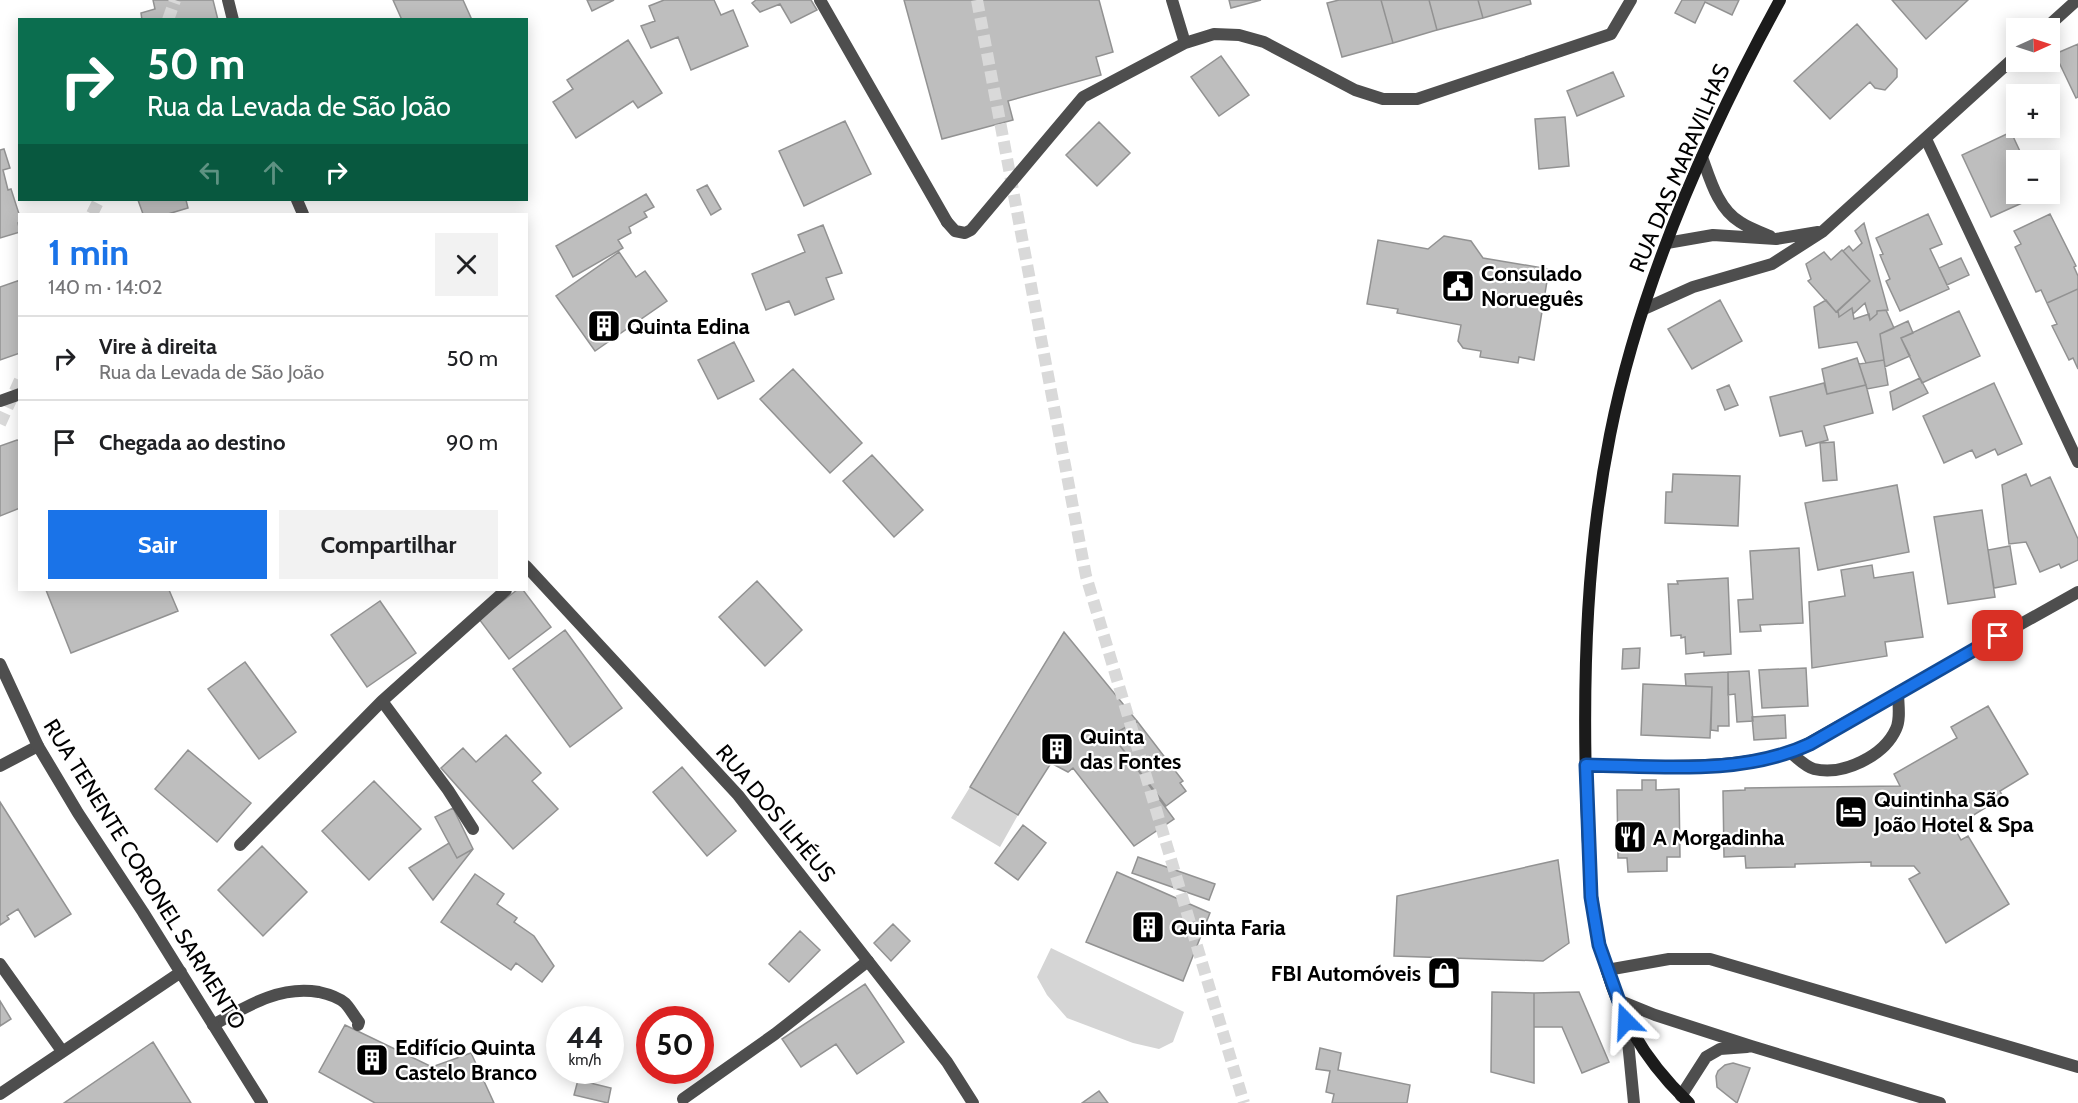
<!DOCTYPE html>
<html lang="pt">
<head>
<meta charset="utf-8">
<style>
  :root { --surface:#fff; --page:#f2f2f2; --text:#202124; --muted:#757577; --line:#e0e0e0; --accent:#1a73e8 }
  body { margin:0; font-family:Cabin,sans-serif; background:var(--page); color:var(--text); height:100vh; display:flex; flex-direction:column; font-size:22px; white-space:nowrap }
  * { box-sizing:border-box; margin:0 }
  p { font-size:20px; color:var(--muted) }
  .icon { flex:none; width:33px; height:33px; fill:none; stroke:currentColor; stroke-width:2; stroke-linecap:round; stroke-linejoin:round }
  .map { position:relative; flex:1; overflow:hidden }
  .side { position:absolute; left:18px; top:213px; width:510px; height:378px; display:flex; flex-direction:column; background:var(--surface); border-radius:0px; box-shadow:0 3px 15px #0003 }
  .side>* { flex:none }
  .banner { position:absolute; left:18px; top:18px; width:510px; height:183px; border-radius:0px; box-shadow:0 3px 15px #0003; background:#0b6e4f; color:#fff; overflow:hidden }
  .needle { width:39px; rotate:87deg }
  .fabs { position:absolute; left:2006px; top:18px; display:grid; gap:12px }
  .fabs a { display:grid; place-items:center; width:54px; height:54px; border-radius:0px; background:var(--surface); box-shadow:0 3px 15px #0003; font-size:30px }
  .speed { position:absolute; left:546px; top:1006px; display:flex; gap:12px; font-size:30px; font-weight:700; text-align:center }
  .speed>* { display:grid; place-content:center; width:78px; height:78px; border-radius:50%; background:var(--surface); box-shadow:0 3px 15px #0003; line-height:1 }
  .speed small { font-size:15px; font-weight:400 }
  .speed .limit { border:9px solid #d22; background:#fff; color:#111 }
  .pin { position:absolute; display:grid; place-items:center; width:51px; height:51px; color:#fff; margin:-26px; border-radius:12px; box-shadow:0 3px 9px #0006 }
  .me { position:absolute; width:66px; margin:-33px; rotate:339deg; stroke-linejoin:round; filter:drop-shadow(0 0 4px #0008) }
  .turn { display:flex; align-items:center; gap:21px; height:126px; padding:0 30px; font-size:27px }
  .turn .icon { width:78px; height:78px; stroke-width:2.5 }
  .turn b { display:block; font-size:42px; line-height:51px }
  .lanes { display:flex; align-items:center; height:57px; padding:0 30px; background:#0003; justify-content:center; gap:30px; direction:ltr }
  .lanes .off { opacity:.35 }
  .round { display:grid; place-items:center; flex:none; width:63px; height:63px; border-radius:0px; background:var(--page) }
  .headline { display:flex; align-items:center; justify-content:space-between; height:102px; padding:0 30px }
  h1 { font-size:36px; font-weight:700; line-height:45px; color:var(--accent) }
  .button { display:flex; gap:12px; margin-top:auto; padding:12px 30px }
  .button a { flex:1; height:69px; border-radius:0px; background:var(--accent); color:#fff; font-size:24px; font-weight:700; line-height:69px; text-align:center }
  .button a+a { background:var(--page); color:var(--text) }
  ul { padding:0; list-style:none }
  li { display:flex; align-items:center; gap:18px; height:84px; padding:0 30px; border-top:2px solid var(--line) }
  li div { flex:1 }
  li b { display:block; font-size:22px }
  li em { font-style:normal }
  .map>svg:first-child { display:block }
  .green { fill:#d5d5d5 }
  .building { fill:#bebebe; stroke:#929292; stroke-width:1.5 }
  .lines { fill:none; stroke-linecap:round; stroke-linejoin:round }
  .tertiary-tunnel { stroke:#d9d9d9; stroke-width:12; stroke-dasharray:12 6; stroke-linecap:butt }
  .secondary-tunnel { stroke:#d9d9d9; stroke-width:12; stroke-dasharray:12 6; stroke-linecap:butt }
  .service { stroke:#4e4e4e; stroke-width:12 }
  .minor { stroke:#4e4e4e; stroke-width:12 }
  .tertiary { stroke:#4e4e4e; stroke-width:12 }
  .secondary { stroke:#1b1b1b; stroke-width:12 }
  .route-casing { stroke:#114b97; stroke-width:15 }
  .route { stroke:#1a73e8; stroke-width:10 }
  .labels { text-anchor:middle; stroke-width:4.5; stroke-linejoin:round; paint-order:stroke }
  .street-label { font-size:22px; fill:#000; stroke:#fff }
  .poi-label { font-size:22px; font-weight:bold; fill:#000; stroke:#fff; text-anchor:start }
</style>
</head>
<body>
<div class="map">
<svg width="2078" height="1103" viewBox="0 0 2078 1103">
  <rect width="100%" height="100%" fill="#fff"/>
  <path class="green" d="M 970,787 L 1018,815 L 1000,847 L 951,818 Z
    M 1051,948 L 1184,1012 L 1173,1042 L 1159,1049 L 1133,1043 L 1067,1018 L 1047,995 L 1037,977 Z"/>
  <path class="building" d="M 153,0 L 213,0 L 218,20 L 142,20 L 141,13 L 155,9 Z
    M 393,0 L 463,0 L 472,20 L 402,20 Z
    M 587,0 L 614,0 L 592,11 Z
    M 664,0 L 714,0 L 721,15 L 733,10 L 748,46 L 691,70 L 678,37 L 651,48 L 641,26 L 655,21 L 649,6 Z
    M 756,0 L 811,0 L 817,10 L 791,23 L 780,4 L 760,12 L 752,3 Z
    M 904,0 L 1099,0 L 1113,52 L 1096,57 L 1101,75 L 1008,101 L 1013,120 L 942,139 Z
    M 1229,0 L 1261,0 L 1231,8 Z
    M 1339,0 L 1381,0 L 1393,43 L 1342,57 L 1327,3 Z
    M 1381,0 L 1429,0 L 1437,30 L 1393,43 Z
    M 1429,0 L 1478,0 L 1483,18 L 1437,30 Z
    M 1478,0 L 1530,0 L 1531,4 L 1483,18 Z
    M 1682,0 L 1739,0 L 1732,15 L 1705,2 L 1695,23 L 1675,13 Z
    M 1892,0 L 1968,0 L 1926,39 Z
    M 1857,24 L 1897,69 L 1897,77 L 1885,90 L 1875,88 L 1870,82 L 1830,119 L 1794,81 Z
    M 628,40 L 662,93 L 638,108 L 633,101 L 576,138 L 553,102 L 573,89 L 567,80 Z
    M 2078,44 L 2078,97 L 2076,98 L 2055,54 Z
    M 1221,56 L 1249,95 L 1219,116 L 1191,77 Z
    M 1613,72 L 1624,96 L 1577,116 L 1567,91 Z
    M 1565,117 L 1569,166 L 1539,169 L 1535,119 Z
    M 845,121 L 871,174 L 804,206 L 779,151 Z
    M 1099,122 L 1130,153 L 1097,186 L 1066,155 Z
    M 2011,132 L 2024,160 L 2016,160 L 2016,194 L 2040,195 L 1991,217 L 1962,155 Z
    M 4,149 L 10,168 L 3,170 L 8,190 L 11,189 L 20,217 L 20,223 L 18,223 L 20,232 L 0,238 L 0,150 Z
    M 707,185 L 721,209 L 711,215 L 697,190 Z
    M 646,194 L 654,207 L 644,212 L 647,217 L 629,227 L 631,233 L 618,240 L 623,248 L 573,277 L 556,246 Z
    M 138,200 L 186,200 L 188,208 L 168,214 L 143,214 Z
    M 1928,214 L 1942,244 L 1930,249 L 1949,289 L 1900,311 L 1886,281 L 1890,279 L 1880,255 L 1883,254 L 1876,238 Z
    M 2050,214 L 2076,266 L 2074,267 L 2078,276 L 2078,289 L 2047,303 L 2041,290 L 2036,292 L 2015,247 L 2021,244 L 2014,231 Z
    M 1864,223 L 1888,310 L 1877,311 L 1877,314 L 1870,320 L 1865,303 L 1853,314 L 1852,308 L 1839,317 L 1838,311 L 1870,281 L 1843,251 L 1849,246 L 1853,251 L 1862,243 L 1855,231 Z
    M 823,225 L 842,273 L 826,278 L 834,299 L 795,315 L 789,301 L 766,310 L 752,274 L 805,252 L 798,235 Z
    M 1444,236 L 1471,241 L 1483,258 L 1549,269 L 1534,360 L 1519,357 L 1518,363 L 1480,357 L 1481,351 L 1463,348 L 1458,341 L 1461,325 L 1397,313 L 1398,309 L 1367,304 L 1378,240 L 1428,249 Z
    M 1842,250 L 1870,281 L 1836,312 L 1808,281 L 1811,279 L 1806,264 L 1824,252 L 1831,260 Z
    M 619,252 L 636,277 L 645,271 L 667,301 L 595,351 L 556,296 Z
    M 1961,258 L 1969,275 L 1947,285 L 1939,268 Z
    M 20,280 L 20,353 L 0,360 L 0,287 Z
    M 2078,289 L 2078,369 L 2073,358 L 2069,360 L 2052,326 L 2057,324 L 2047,303 Z
    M 1720,300 L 1742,341 L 1692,369 L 1668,329 Z
    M 1826,300 L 1836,312 L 1838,311 L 1839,317 L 1852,308 L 1854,319 L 1869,314 L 1870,320 L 1877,314 L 1877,311 L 1886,310 L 1894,328 L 1880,334 L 1884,360 L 1866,363 L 1857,342 L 1819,348 L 1814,307 Z
    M 1959,311 L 1980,356 L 1922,383 L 1901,338 Z
    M 1908,321 L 1913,333 L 1901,338 L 1910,356 L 1885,367 L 1880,334 Z
    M 734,342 L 754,381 L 718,399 L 698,360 Z
    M 1857,358 L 1866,385 L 1827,394 L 1822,369 Z
    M 1884,360 L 1888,385 L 1867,389 L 1859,364 Z
    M 793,369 L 862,443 L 830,473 L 760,399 Z
    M 1920,378 L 1928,393 L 1893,410 L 1890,392 Z
    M 1824,383 L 1827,394 L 1866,385 L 1873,413 L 1824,426 L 1828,440 L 1806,446 L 1802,431 L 1780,436 L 1770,397 Z
    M 1994,383 L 2022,444 L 1998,455 L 1995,449 L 1976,458 L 1972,450 L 1944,463 L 1923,416 Z
    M 1729,385 L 1738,405 L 1725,410 L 1717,390 Z
    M 17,440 L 20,441 L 20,508 L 0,516 L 0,446 Z
    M 1834,442 L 1837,480 L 1823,481 L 1820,443 Z
    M 872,455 L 923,510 L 894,537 L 843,481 Z
    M 1673,474 L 1740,476 L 1738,526 L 1665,523 L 1666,492 L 1672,492 Z
    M 2026,474 L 2031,486 L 2050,477 L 2078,539 L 2078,560 L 2061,568 L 2059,564 L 2040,572 L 2026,542 L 2009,544 L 2002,485 Z
    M 1897,485 L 1909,552 L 1818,570 L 1805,503 Z
    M 1982,510 L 1995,597 L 1948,604 L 1934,517 Z
    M 2010,546 L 2016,584 L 1994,588 L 1988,550 Z
    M 1799,548 L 1803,623 L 1760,625 L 1761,631 L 1740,632 L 1738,600 L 1753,599 L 1750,551 Z
    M 1872,565 L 1874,578 L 1913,572 L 1923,637 L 1885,642 L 1887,656 L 1812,668 L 1809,602 L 1845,596 L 1841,570 Z
    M 1728,578 L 1731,654 L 1704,656 L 1704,652 L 1686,654 L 1685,637 L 1681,638 L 1681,635 L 1671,636 L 1668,584 L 1678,584 L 1677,581 Z
    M 757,581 L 802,630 L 765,666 L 719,617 Z
    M 46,590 L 169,590 L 178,611 L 71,653 Z
    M 517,590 L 523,590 L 551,627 L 509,659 L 479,619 Z
    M 380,601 L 416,653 L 367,687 L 331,635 Z
    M 565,630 L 622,708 L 570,747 L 513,669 Z
    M 1064,632 L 1137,721 L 1112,735 L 1174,819 L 1134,846 L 1073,768 L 1068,772 L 1051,763 L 1018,815 L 970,787 Z
    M 1640,648 L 1639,668 L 1622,669 L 1623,649 Z
    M 245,662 L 296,732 L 259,759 L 208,689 Z
    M 1806,668 L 1808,706 L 1762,708 L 1759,670 Z
    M 1749,671 L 1753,721 L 1737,722 L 1735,694 L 1728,695 L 1728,672 Z
    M 1728,672 L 1729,726 L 1718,726 L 1718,731 L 1711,730 L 1712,687 L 1686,686 L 1685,674 Z
    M 1643,684 L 1712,687 L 1710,738 L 1641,735 Z
    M 1988,706 L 2028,774 L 2000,791 L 2003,797 L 1954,827 L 1961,840 L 1968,836 L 2009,904 L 1946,943 L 1909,879 L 1920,873 L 1914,866 L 1871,866 L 1871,862 L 1795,864 L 1795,867 L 1746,868 L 1745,856 L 1724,857 L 1723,791 L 1745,790 L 1745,788 L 1900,786 L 1894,774 L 1957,738 L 1951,727 Z
    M 1785,715 L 1786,738 L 1754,740 L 1752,717 Z
    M 1137,721 L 1183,781 L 1180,783 L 1186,791 L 1166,806 L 1112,735 Z
    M 506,735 L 541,773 L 532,781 L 558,809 L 513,849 L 441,768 L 463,748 L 476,762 Z
    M 188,750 L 251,803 L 217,842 L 155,789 Z
    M 682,767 L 736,831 L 707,856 L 653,792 Z
    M 1642,780 L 1656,780 L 1656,790 L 1679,789 L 1680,857 L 1667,857 L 1667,871 L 1628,872 L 1627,858 L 1618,858 L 1617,790 L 1642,790 Z
    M 374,781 L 421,829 L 369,880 L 322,831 Z
    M 0,802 L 71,914 L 35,937 L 18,909 L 7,916 L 9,919 L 0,925 Z
    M 453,808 L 473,849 L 457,858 L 435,817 Z
    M 1023,825 L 1046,843 L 1018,880 L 995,863 Z
    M 449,843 L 457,858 L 473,849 L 433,900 L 409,868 Z
    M 262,846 L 307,892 L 263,936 L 218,890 Z
    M 1138,857 L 1215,884 L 1209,900 L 1132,873 Z
    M 1558,860 L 1569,943 L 1543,961 L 1394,956 L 1397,896 Z
    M 1117,872 L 1210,913 L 1183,981 L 1086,942 Z
    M 475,874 L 504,894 L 497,904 L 517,918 L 514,922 L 534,936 L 554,966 L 542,982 L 516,963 L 511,970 L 441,922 Z
    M 893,924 L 910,941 L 891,961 L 874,943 Z
    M 800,931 L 820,950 L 789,982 L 769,964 Z
    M 865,984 L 904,1042 L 857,1074 L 836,1044 L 801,1067 L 782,1039 Z
    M 1492,992 L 1534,993 L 1534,1083 L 1491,1072 Z
    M 1579,992 L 1609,1062 L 1582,1073 L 1562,1027 L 1534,1027 L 1534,993 Z
    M 0,1001 L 11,1019 L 0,1026 Z
    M 345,1025 L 432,1067 L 471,1053 L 494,1103 L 375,1103 L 319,1072 Z
    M 153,1042 L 191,1103 L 64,1103 Z
    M 1320,1048 L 1341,1053 L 1338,1070 L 1410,1085 L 1407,1103 L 1332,1103 L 1334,1094 L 1326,1092 L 1330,1071 L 1316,1069 Z
    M 1733,1063 L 1750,1068 L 1737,1103 L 1717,1087 L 1716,1076 L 1718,1071 L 1725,1065 Z
    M 578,1080 L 611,1088 L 608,1103 L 574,1095 Z
    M 1099,1091 L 1108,1103 L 1082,1103 Z"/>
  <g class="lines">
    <path class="tertiary-tunnel" d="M 977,0 L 1086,576 L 1244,1103"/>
    <path class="secondary-tunnel" d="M 168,20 L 175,0
      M 92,214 L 99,200
      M 0,424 L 20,380"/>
    <path class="service" d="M 820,0 L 947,222
      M 382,701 L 448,790 L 473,829
      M 1791,753 C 1797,758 1806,767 1814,769 C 1843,776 1884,756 1896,729 C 1901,719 1898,703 1898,692
      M 0,766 L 38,746
      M 240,845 L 382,701 L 506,590
      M 0,964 L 62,1051
      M 1607,970 L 1669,959 L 1710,959 L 2078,1067
      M 1618,1000 L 1655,1015 L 1751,1046 L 1940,1103
      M 213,1025 C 247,1006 280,985 319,992 C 328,994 338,997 345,1003 C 350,1008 354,1016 359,1022 L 358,1025
      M 1681,1096 L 1706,1057 L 1720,1049 L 1747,1047
      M 683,1099 L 775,1034 L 868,961"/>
    <path class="minor" d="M 228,0 L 233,20
      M 1172,0 L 1185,43
      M 1926,139 L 2078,462
      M 297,200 L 303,214
      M 947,222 L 955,231 L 965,233 L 971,230 L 1083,97 L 1185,43 L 1214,34 L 1239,35 L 1264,42 L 1355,90 L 1383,99 L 1417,99 L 1611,34 L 1631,0
      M 0,401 L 20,394
      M 526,566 L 738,795 L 947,1062 L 973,1103
      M 0,664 L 38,746 L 78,813 L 143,912 L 262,1103
      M 1586,765 C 1655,766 1723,770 1791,753 L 2078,592
      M 1626,1021 L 1634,1103
      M 0,1094 L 181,972"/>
    <path class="tertiary" d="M 2046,28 L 2077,0
      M 1702,157 C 1710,179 1718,209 1740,222 C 1749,228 1760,232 1770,236
      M 1667,243 L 1713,235 L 1776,239 L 1818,232
      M 1644,309 L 1693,287 L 1772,264 L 1822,232 L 2016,56"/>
    <path class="secondary" d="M 1689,1103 C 1593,1012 1589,908 1586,785 C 1583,668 1587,550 1610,435 C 1640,283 1706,135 1780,0"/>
  </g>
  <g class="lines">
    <g class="route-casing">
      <path id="route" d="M 1626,1021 L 1599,945 L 1591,897 L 1586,765 C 1659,766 1741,776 1810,744 L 1998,636"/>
    </g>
    <use href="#route" class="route"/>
  </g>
  <defs>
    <g id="civic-square" transform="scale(1.725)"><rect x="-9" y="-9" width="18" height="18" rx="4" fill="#000" stroke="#fff"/><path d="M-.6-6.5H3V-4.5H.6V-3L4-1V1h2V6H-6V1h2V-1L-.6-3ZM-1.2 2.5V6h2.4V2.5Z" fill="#fff"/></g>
    <g id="building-square" transform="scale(1.725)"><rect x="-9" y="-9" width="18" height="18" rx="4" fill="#000" stroke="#fff"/><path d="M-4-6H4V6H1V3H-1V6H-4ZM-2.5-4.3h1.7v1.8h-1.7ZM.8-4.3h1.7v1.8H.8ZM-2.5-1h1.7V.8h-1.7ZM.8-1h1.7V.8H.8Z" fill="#fff"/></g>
    <g id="hotel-square" transform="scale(1.725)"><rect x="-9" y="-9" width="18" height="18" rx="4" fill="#000" stroke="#fff"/><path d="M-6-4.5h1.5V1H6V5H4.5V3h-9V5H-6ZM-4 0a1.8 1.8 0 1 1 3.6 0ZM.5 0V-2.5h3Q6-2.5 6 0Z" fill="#fff"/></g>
    <g id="restaurant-square" transform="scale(1.725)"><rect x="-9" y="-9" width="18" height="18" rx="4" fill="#000" stroke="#fff"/><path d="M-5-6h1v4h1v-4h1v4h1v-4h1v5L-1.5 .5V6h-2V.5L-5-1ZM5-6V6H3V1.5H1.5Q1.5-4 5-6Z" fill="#fff"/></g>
    <g id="shop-square" transform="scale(1.725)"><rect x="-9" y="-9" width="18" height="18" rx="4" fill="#000" stroke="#fff"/><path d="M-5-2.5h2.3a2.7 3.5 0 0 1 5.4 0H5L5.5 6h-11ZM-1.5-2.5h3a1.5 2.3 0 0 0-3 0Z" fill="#fff"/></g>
  </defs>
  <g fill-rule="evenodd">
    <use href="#civic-square" x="1458" y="286"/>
    <use href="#building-square" x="604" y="326"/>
    <use href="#building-square" x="1057" y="749"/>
    <use href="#hotel-square" x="1851" y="812"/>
    <use href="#restaurant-square" x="1630" y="837"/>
    <use href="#building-square" x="1148" y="927"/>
    <use href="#shop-square" x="1444" y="973"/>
    <use href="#building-square" x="372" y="1060"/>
  </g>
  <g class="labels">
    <g class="street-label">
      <text transform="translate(1679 168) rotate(-67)" y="8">RUA DAS MARAVILHAS</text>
      <text transform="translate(776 813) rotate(50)" y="8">RUA DOS ILHÉUS</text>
      <text transform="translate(145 874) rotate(58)" y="8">RUA TENENTE CORONEL SARMENTO</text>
    </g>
    <g class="poi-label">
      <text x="1481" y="281">Consulado<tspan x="1481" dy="25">Norueguês</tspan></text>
      <text x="627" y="334">Quinta Edina</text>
      <text x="1080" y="744">Quinta<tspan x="1080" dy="25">das Fontes</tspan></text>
      <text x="1874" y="807">Quintinha São<tspan x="1874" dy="25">João Hotel &amp; Spa</tspan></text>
      <text x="1653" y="845">A Morgadinha</text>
      <text x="1171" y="935">Quinta Faria</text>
      <text x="1421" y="981" text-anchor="end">FBI Automóveis</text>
      <text x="395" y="1055">Edifício Quinta<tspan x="395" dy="25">Castelo Branco</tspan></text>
    </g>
  </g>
</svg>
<div class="fabs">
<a><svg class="needle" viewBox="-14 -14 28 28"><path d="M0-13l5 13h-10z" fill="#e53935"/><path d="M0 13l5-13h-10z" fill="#757577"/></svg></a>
<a>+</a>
<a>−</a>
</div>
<div class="speed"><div>44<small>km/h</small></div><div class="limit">50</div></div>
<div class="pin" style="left:1998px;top:636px;background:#d93025"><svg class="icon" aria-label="arrive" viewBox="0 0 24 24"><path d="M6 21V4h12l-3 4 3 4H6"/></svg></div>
<svg class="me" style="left:1626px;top:1021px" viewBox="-20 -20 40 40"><path d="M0-17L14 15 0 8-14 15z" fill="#1a73e8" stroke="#fff" stroke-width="4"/></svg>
<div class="banner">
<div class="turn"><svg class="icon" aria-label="right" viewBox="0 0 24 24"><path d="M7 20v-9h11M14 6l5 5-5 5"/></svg><div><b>50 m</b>Rua da Levada de São João</div></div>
<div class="lanes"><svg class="icon off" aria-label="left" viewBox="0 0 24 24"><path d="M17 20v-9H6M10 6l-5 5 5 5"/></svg><svg class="icon off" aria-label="ahead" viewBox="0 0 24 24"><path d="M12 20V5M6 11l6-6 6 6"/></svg><svg class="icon" aria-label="right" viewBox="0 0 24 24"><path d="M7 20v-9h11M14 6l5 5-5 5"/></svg></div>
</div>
<section class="side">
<div class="headline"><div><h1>1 min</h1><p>140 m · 14:02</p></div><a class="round"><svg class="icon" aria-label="close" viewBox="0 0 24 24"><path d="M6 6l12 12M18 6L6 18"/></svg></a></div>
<ul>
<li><svg class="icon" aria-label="right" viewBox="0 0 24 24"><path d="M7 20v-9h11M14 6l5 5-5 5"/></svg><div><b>Vire à direita</b><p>Rua da Levada de São João</p></div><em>50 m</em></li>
<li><svg class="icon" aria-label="arrive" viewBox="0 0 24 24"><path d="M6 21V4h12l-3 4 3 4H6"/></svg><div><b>Chegada ao destino</b></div><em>90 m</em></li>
</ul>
<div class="button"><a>Sair</a><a>Compartilhar</a></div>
</section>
</div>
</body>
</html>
